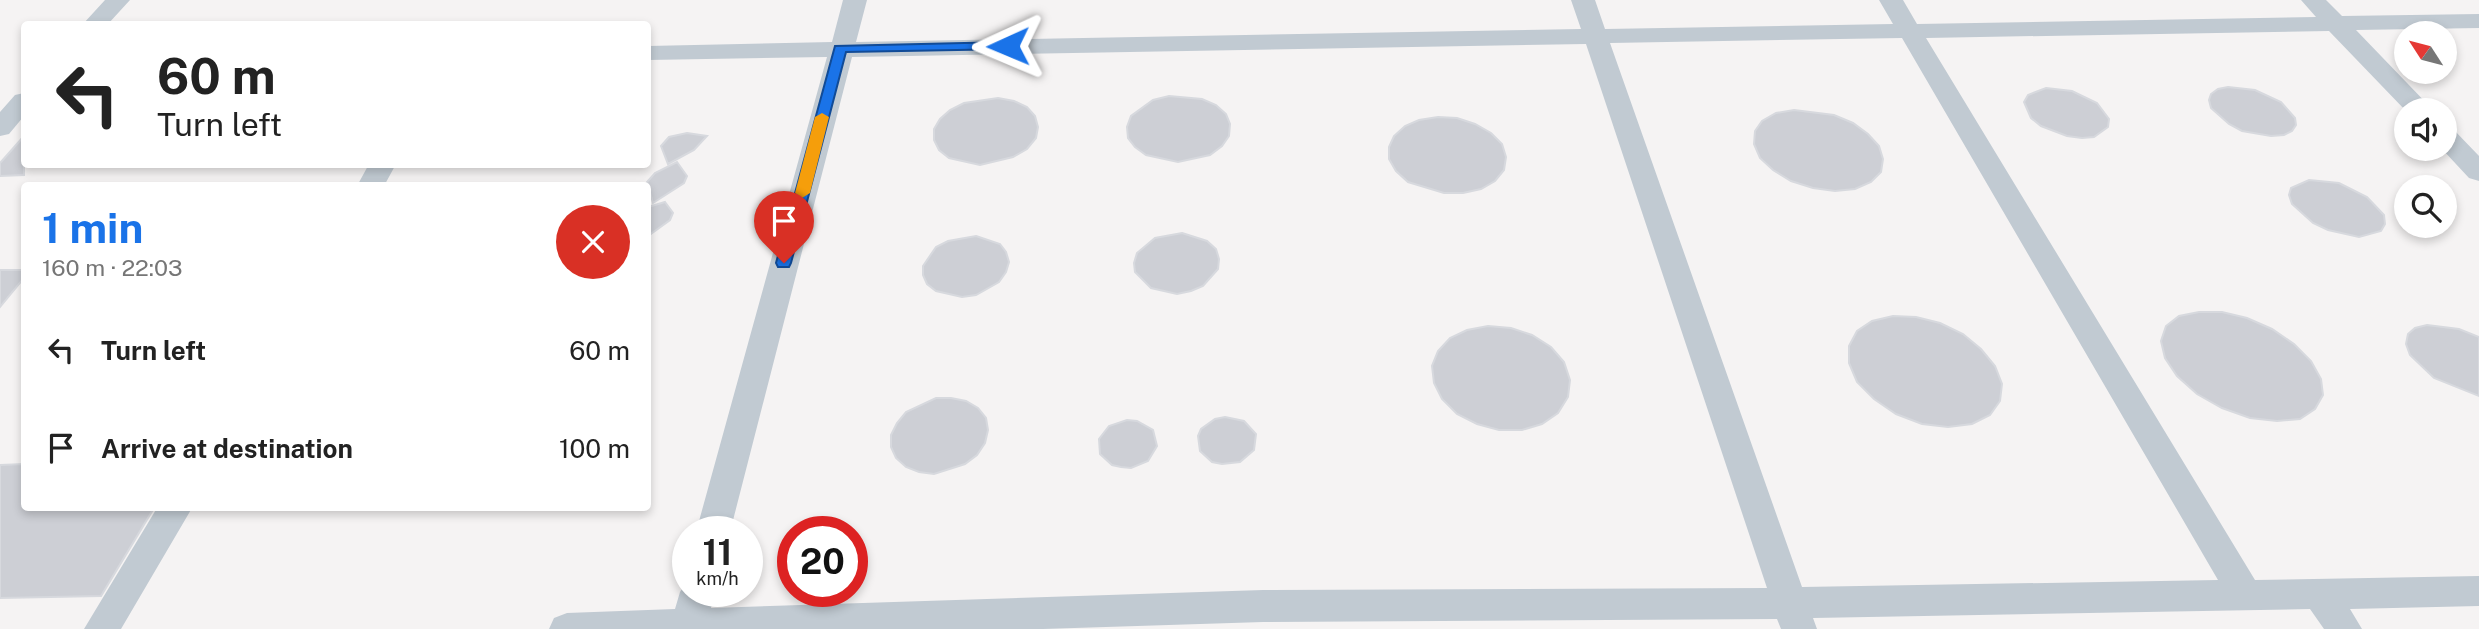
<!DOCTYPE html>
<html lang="en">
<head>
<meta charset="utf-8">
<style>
  :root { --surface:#fff; --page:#f2f2f2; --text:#222; --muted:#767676; --accent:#1a73e8 }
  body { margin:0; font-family:"Public Sans",sans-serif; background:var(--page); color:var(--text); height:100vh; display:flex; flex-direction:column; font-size:26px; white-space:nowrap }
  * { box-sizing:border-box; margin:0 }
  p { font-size:23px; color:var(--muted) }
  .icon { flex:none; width:38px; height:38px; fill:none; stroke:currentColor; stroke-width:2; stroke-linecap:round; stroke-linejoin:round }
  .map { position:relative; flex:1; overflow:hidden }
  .details { position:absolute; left:21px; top:182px; width:630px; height:329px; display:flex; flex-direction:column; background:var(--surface); border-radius:7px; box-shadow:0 4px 10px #0003 }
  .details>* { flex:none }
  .guide { position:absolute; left:21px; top:21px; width:630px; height:147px; border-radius:7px; box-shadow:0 4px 10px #0003; background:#fff; color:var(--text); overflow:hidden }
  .needle { width:46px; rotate:306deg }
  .tools { position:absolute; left:2394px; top:21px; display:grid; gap:14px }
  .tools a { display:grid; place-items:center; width:63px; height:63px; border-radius:50%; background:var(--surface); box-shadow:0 4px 10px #0003; font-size:35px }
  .speed { position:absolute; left:672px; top:516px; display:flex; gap:14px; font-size:35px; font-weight:700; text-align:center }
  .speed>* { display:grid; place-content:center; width:91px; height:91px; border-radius:50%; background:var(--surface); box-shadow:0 4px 10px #0003; line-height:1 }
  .speed small { font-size:18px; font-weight:400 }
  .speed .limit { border:10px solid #d22; background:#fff; color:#111 }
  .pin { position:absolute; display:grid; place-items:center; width:60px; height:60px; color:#fff; margin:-72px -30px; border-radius:50% 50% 50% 0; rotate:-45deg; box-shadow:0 0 7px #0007 }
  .pin .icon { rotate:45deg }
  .me { position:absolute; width:77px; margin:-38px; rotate:269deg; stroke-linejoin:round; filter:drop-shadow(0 0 5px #0008) }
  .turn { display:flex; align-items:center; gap:24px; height:147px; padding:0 21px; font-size:32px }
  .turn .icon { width:91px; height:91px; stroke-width:2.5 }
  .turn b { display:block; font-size:49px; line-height:60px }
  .round { display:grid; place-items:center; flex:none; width:74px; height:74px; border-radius:37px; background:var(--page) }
  .headline { display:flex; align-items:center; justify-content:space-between; height:119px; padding:0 21px }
  h1 { font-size:42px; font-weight:700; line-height:52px; color:var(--accent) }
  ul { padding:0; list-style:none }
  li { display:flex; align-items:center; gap:21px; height:98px; padding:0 21px }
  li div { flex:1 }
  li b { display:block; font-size:26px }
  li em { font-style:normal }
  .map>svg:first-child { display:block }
  .building { fill:#cdcfd5; stroke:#d7d9de; stroke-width:2 }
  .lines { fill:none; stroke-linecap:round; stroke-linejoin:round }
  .minor { fill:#c1cad2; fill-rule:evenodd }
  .route { fill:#1a73e8; stroke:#114b97; stroke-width:2 }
  .slow { fill:#f59e0b }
</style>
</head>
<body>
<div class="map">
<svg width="2479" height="629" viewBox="0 0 2479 629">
  <rect width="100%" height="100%" fill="#f5f3f3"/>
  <path class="building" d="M 2228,87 L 2255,90 L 2281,102 L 2295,118 L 2296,125 L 2292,131 L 2284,135 L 2271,136 L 2242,131 L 2229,124 L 2211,108 L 2209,100 L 2211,94 L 2218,89 Z
    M 2046,88 L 2072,91 L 2097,103 L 2109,119 L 2108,127 L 2094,137 L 2082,138 L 2067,136 L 2041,126 L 2031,118 L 2024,102 L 2028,95 Z
    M 1169,96 L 1202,99 L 1216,105 L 1226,114 L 1230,124 L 1229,136 L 1222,146 L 1210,155 L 1178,162 L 1146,155 L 1135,147 L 1128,138 L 1127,127 L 1131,116 L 1153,100 Z
    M 998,98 L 1014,101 L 1027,107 L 1035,116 L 1038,127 L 1036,138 L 1027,149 L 1013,157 L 980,165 L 949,158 L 939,150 L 934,140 L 934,129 L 940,119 L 950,110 L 964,103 Z
    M 1794,110 L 1834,115 L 1853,123 L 1868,134 L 1879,146 L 1883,159 L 1881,172 L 1871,182 L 1855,189 L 1835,191 L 1813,188 L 1791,181 L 1773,170 L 1760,158 L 1754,144 L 1755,131 L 1762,121 L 1776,113 Z
    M 1438,117 L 1457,118 L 1475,124 L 1491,133 L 1502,144 L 1506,157 L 1504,170 L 1495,181 L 1481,189 L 1463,193 L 1444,193 L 1408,182 L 1396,171 L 1389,159 L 1389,147 L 1394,136 L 1405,126 L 1419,120 Z
    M 687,133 L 707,136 L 694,150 L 668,164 L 661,146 L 669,137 Z
    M 24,136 L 24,175 L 0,176 L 0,163 Z
    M 677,162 L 687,176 L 684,183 L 653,203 L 647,182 L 655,173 Z
    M 2309,180 L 2339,183 L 2367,197 L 2384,215 L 2385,224 L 2381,231 L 2359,237 L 2328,230 L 2313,223 L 2292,204 L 2289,195 L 2291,188 Z
    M 665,202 L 673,213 L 670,220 L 648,236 L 648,207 Z
    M 1182,233 L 1207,241 L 1216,249 L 1219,259 L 1218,269 L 1203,286 L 1191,291 L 1177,294 L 1151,288 L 1135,272 L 1134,263 L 1137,253 L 1155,238 Z
    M 976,236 L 1000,244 L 1006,252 L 1009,262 L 1006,272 L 999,282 L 976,295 L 962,297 L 936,291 L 927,284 L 923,275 L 923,266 L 936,247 L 948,241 Z
    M 0,270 L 24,270 L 24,278 L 0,307 Z
    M 2199,312 L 2222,312 L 2247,318 L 2272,329 L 2294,344 L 2311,361 L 2321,379 L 2323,395 L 2315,409 L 2300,419 L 2277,421 L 2250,418 L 2222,408 L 2197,394 L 2177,376 L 2165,358 L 2161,341 L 2166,326 L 2179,316 Z
    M 1893,316 L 1916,317 L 1940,323 L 1963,334 L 1981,349 L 1995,366 L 2002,384 L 2000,401 L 1990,415 L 1972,424 L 1948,427 L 1922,424 L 1896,414 L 1874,399 L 1857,382 L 1849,363 L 1849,346 L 1857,331 L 1872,321 Z
    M 2427,325 L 2459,329 L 2479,337 L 2479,396 L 2434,378 L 2410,355 L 2406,344 L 2408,334 L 2415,328 Z
    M 1488,326 L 1511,328 L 1532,335 L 1551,347 L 1564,362 L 1570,380 L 1568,397 L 1558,413 L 1542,424 L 1522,430 L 1499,430 L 1477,424 L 1457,414 L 1442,399 L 1434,383 L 1432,366 L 1438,351 L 1450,338 L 1467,330 Z
    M 936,398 L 951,398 L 966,401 L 978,408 L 986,418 L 988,430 L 985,443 L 977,455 L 965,464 L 934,474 L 919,472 L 906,467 L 896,458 L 891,447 L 891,435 L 897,423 L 906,412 Z
    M 1225,417 L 1244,421 L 1256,434 L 1254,450 L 1240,462 L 1222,464 L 1212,462 L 1200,451 L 1198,436 L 1201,429 L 1215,419 Z
    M 1127,420 L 1137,421 L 1153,430 L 1157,446 L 1148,461 L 1131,468 L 1121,467 L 1112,465 L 1100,454 L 1099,439 L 1109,426 Z
    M 24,464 L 24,508 L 154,508 L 101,596 L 0,598 L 0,465 Z"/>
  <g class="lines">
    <path class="minor" d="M 105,0 L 130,0 L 108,24 L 83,24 Z
      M 843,0 L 867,0 L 856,42 L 1581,29 L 1571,0 L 1595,0 L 1605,29 L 1893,24 L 1879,0 L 1903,0 L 1917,24 L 2316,17 L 2301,0 L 2326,0 L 2342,16 L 2479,14 L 2479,28 L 2356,30 L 2433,110 L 2406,111 L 2329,31 L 1926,38 L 2255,580 L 2479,576 L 2479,606 L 2350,609 L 2362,629 L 2324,629 L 2310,609 L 1813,618 L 1817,629 L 1781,629 L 1777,619 L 1263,622 L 1043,629 L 549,629 L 554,618 L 567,613 L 675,609 L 680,592 L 688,580 L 688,592 L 715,592 L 711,608 L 1263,590 L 1767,588 L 1586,44 L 852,57 L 730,532 L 696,532 L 827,57 L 648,60 L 648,46 L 832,42 ZM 1902,38 L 2218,580 L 1802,587 L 1610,43 Z
      M 24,93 L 24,116 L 9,134 L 0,136 L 0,112 L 15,95 Z
      M 2445,128 L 2454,130 L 2479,156 L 2479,181 L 2469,178 L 2442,149 L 2445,149 Z
      M 369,164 L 396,164 L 384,186 L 357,186 Z
      M 157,508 L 192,508 L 121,629 L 84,629 Z"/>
  </g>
  <path class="route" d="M 1008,42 L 1012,43 L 1012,49 L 846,52 L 791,263 L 789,267 L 778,267 L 776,263 L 835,46 Z"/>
  <path class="slow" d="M 822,113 L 829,117 L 810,193 L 802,198 L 795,193 L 815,117 Z"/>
</svg>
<div class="tools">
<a><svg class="needle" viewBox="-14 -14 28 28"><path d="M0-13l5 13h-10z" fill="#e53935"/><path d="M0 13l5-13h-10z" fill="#767676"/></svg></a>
<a><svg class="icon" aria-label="sound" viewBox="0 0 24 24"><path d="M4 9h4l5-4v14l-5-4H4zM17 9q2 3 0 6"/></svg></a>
<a><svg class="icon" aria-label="search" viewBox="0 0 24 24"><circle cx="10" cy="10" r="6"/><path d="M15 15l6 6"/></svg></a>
</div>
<div class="speed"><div>11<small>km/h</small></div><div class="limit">20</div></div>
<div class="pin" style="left:784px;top:263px;background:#d93025"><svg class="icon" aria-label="arrive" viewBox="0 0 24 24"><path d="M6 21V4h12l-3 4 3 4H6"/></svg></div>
<svg class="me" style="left:1008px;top:46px" viewBox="-20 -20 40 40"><path d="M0-17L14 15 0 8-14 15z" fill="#1a73e8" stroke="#fff" stroke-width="4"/></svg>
<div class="guide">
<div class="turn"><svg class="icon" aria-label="left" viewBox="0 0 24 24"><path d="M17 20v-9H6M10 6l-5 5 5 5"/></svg><div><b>60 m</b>Turn left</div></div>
</div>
<section class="details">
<div class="headline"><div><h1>1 min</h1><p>160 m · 22:03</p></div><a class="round" style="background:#d93025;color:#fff"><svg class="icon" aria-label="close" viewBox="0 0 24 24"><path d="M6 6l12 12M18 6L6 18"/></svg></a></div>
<ul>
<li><svg class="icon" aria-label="left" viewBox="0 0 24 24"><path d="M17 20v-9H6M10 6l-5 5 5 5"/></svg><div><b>Turn left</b></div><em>60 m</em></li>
<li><svg class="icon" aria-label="arrive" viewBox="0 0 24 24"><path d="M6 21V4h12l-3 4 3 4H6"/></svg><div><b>Arrive at destination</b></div><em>100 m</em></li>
</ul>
</section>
</div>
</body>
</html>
